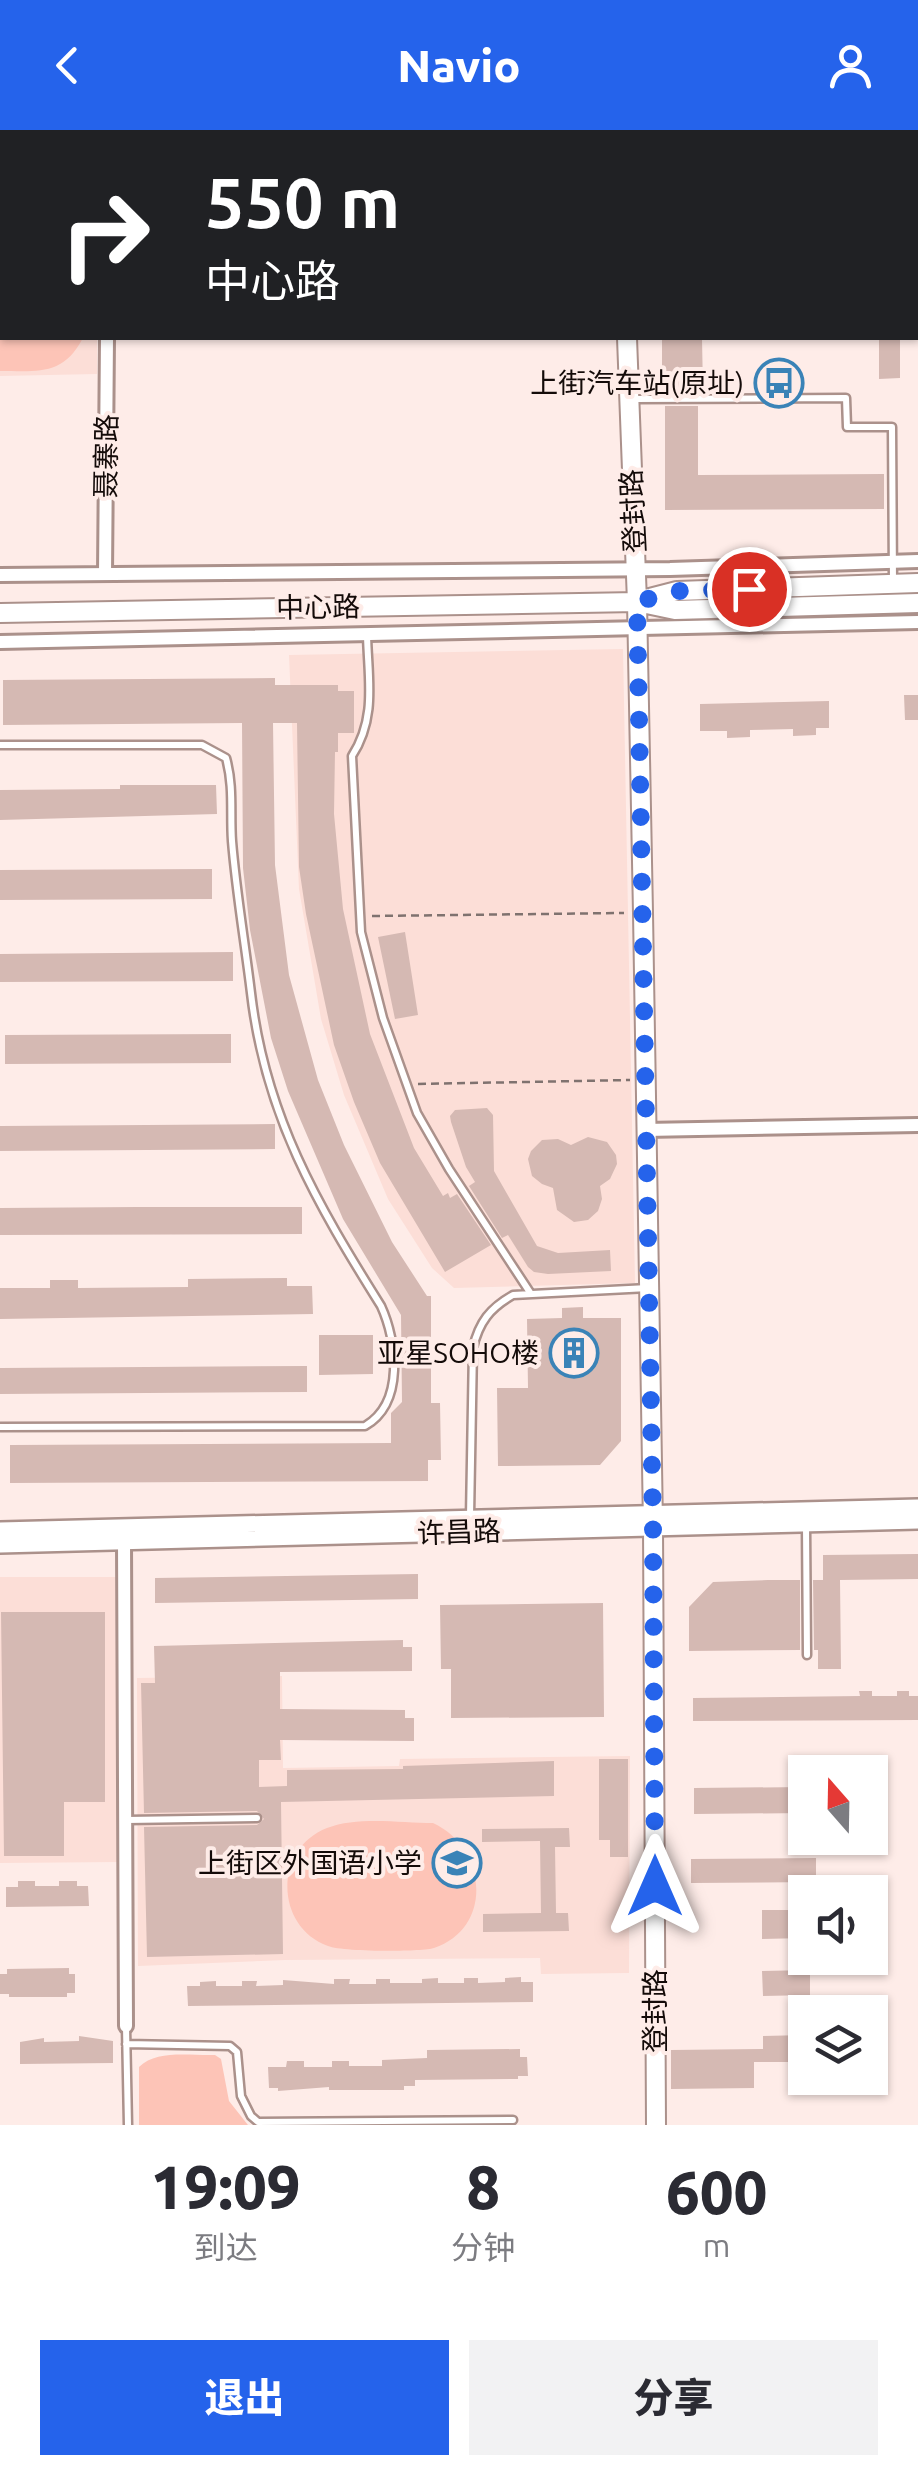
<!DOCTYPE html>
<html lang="zh">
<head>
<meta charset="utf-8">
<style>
  :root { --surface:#fff; --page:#f2f2f3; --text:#2b2b33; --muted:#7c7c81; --accent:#2563eb }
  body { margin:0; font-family:Ubuntu,"Noto Sans SC",sans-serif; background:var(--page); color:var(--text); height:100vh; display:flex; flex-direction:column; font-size:38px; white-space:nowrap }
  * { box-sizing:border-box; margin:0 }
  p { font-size:32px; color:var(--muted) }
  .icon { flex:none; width:55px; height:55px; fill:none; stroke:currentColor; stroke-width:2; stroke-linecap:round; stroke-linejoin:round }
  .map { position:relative; height:1995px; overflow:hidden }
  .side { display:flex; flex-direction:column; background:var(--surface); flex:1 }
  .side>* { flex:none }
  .guide { position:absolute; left:0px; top:0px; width:920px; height:210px; box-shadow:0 2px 8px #0004; background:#202124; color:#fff; overflow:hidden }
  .needle { width:65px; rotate:340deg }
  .tools { position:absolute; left:788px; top:1625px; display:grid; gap:20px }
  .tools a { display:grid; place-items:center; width:100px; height:100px; border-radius:0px; background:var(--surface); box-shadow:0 2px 8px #0004; font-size:50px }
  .pin { position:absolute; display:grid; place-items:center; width:85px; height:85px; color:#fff; margin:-42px; border:5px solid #fff; border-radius:50%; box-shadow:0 2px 10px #0007 }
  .me { position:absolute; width:110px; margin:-55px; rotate:0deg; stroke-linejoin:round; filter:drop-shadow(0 0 8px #0008) }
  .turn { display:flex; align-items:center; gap:35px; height:210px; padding:0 40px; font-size:45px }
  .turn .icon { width:130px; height:130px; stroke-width:2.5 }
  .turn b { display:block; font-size:70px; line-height:85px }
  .eta { display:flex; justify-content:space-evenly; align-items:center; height:170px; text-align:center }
  .eta b { font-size:60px; font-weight:800; line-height:70px }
  .primary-button { display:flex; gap:20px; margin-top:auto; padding:20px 40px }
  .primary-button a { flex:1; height:115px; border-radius:0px; background:var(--accent); color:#fff; font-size:40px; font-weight:800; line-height:115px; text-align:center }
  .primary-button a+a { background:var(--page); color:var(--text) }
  header { display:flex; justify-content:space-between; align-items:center; height:130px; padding:0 40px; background:var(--accent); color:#fff; font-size:45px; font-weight:800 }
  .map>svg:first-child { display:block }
  .built { fill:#fcded7 }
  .green { fill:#fdc4b7 }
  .building { fill:#d5b9b3 }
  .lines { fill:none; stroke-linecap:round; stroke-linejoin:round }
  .service-casing { stroke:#ab918b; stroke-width:11 }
  .minor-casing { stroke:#ab918b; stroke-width:18 }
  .tertiary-casing { stroke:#ab918b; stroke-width:20 }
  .secondary-casing { stroke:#ab918b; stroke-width:22 }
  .path { stroke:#7f726f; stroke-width:2.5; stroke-dasharray:8 5; stroke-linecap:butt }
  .service { stroke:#fff; stroke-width:6 }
  .minor { stroke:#fff; stroke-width:12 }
  .tertiary { stroke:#fff; stroke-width:15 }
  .secondary { stroke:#fff; stroke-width:18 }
  .route { stroke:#2563eb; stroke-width:18; stroke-dasharray:0 32.4 }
  .labels { text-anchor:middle; stroke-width:8; stroke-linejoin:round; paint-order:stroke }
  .poi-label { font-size:28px; fill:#140b09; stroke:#feece8; text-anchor:end }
  .street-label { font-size:28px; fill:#140b09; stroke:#feece8 }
</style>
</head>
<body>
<header><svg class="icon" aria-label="back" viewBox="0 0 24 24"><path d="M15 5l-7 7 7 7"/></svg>Navio<svg class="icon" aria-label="person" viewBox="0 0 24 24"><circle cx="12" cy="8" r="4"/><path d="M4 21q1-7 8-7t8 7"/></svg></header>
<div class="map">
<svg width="918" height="1995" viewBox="0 0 918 1995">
  <rect width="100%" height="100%" fill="#feece8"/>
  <path class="built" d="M 0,0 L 95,0 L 2,2 L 2,208 L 97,208 L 97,244 L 0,246 Z
    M 623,519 L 635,1153 L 454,1158 L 432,1138 L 388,1069 L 344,965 L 321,889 L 299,759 L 289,525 Z
    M 0,1447 L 117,1447 L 119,1732 L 0,1733 Z
    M 282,1546 L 283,1638 L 399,1636 L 400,1629 L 630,1626 L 629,1843 L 541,1844 L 540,1828 L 285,1830 L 138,1836 L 137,1548 Z"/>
  <path class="green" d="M 0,131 L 2,208 L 83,208 C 63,246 38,241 0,241 Z
    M 433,1693 C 486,1717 495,1797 434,1818 C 421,1822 343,1822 328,1816 C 275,1797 273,1719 327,1698 C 358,1686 401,1693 433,1693 Z
    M 215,1925 L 221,1929 L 229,1971 L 248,1995 L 139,1995 L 139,1937 C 157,1919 191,1926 215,1925 Z"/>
  <path class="building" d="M 662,208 L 702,208 L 703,260 L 662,261 Z
    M 879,208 L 900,208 L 900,248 L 879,249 Z
    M 665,276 L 698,276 L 698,345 L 884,344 L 884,379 L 665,380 Z
    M 275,548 L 275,555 L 338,555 L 338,561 L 354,561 L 354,603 L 338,603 L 338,622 L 335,622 L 334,684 L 343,779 L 370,904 L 414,1018 L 443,1066 L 448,1063 L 450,1068 L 457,1064 L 491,1115 L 445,1142 L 380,1033 L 354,972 L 334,915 L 306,784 L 299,737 L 297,593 L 273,593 L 275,735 L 289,845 L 318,950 L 344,1015 L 392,1112 L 427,1166 L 431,1166 L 431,1273 L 440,1273 L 441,1330 L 428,1330 L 428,1351 L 10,1353 L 10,1315 L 391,1313 L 391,1283 L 402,1272 L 401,1185 L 343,1089 L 288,961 L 271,908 L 250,800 L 243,738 L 242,593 L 3,595 L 3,550 Z
    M 904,565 L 918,565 L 918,590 L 905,590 Z
    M 829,571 L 829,598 L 816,598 L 816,605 L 793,606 L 793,599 L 750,600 L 750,607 L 727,608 L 727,601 L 700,601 L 700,574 Z
    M 120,655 L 216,655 L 217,684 L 0,690 L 0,660 L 120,659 Z
    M 212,739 L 212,769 L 0,770 L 0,740 Z
    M 405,802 L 418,885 L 395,889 L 378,807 Z
    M 233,822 L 233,851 L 0,852 L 0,824 Z
    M 231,904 L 231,933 L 5,934 L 5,905 Z
    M 487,978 L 493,985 L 494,1041 L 537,1116 L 558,1123 L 610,1120 L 611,1141 L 548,1144 L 534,1142 L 528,1137 L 508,1105 L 502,1108 L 469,1056 L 475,1052 L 466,1037 L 451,992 L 450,986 L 455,980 Z
    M 275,994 L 275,1019 L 0,1021 L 0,996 Z
    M 588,1007 L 607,1012 L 616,1025 L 617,1034 L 610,1049 L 600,1056 L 602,1069 L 598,1081 L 588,1090 L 574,1092 L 557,1080 L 553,1058 L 542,1054 L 532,1046 L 528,1029 L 531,1021 L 542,1010 L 558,1009 L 571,1015 Z
    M 137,1077 L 302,1077 L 302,1104 L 0,1105 L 0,1078 Z
    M 287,1148 L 287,1156 L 312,1156 L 313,1184 L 0,1189 L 0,1158 L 50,1158 L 50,1150 L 78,1150 L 78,1158 L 188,1157 L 188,1149 Z
    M 583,1177 L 583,1188 L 621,1188 L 621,1311 L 600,1335 L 498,1336 L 497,1258 L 528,1258 L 527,1189 L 562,1188 L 562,1178 Z
    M 319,1205 L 373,1205 L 373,1244 L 319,1245 Z
    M 307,1236 L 307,1262 L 0,1264 L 0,1238 Z
    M 918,1424 L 918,1449 L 840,1450 L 841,1539 L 818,1539 L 818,1520 L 814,1520 L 813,1450 L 823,1450 L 823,1425 Z
    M 418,1444 L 418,1469 L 155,1473 L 155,1448 Z
    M 768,1450 L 800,1450 L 800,1520 L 689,1521 L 689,1477 L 713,1452 Z
    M 603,1473 L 604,1587 L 451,1588 L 451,1539 L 441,1539 L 440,1475 Z
    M 1,1482 L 105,1482 L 105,1672 L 64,1672 L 64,1726 L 4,1726 Z
    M 403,1510 L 403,1517 L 412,1517 L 412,1541 L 280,1542 L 280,1579 L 405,1580 L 405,1588 L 414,1588 L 414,1611 L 280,1610 L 281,1630 L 259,1630 L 259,1657 L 287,1656 L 287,1640 L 403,1639 L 403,1636 L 554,1631 L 554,1666 L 281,1672 L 283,1824 L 147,1827 L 144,1697 L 257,1695 L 264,1689 L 257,1681 L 144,1683 L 141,1553 L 155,1553 L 154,1516 Z
    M 859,1561 L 872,1561 L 872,1566 L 897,1566 L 897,1561 L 909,1561 L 909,1566 L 918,1566 L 918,1590 L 693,1591 L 693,1568 L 860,1566 Z
    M 599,1629 L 628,1629 L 628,1727 L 610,1727 L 610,1710 L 599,1710 Z
    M 805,1657 L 805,1683 L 694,1684 L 694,1658 Z
    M 569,1698 L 570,1717 L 555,1717 L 556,1783 L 568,1783 L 569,1801 L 483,1802 L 483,1784 L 541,1783 L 540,1711 L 482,1712 L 482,1699 Z
    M 816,1728 L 816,1752 L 691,1753 L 691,1729 Z
    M 18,1751 L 35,1751 L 35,1756 L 59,1756 L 59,1751 L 77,1751 L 77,1756 L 88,1756 L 89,1776 L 6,1777 L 6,1757 L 18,1757 Z
    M 762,1780 L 805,1780 L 805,1808 L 762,1809 Z
    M 69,1838 L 69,1844 L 75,1844 L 75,1863 L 67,1863 L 67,1867 L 9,1867 L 9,1864 L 0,1864 L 0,1844 L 7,1844 L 7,1839 Z
    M 810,1840 L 810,1865 L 763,1866 L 762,1841 Z
    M 521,1847 L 521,1852 L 533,1852 L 533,1872 L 188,1876 L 187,1856 L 200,1856 L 200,1852 L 216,1851 L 216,1856 L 242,1856 L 242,1851 L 257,1851 L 256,1856 L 283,1855 L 283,1850 L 334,1854 L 334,1849 L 350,1849 L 349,1854 L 376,1854 L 376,1849 L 390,1849 L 390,1853 L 422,1853 L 422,1849 L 438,1848 L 438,1853 L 464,1853 L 464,1848 L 478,1848 L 478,1853 L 505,1852 L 505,1848 Z
    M 805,1905 L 805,1932 L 754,1932 L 754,1958 L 671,1959 L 671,1920 L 763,1919 L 763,1906 Z
    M 79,1906 L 113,1911 L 113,1933 L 20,1934 L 20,1912 L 44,1908 L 44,1912 L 79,1911 Z
    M 520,1919 L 520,1927 L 527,1927 L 528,1946 L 518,1946 L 518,1949 L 415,1950 L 415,1956 L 404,1956 L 404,1960 L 329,1960 L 329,1957 L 278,1961 L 278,1958 L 269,1958 L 268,1937 L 286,1937 L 287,1931 L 304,1931 L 304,1937 L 332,1937 L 332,1931 L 349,1931 L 349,1936 L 382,1936 L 382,1930 L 427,1928 L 427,1920 Z"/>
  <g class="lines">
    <g class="service-casing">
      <path id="service" d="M 633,269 L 846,268 L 847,297 L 892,297 L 893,452
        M 367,505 C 368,549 377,587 352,626 L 361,802 L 383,888 L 417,983 L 449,1039 L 531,1164
        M 0,615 L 202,615 L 226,628 C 234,657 230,683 232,711 C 236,761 245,813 251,863 C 265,985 317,1074 381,1176 C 397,1211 405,1273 365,1296 L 0,1297
        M 470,1386 L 473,1218 C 479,1192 490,1178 513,1165 L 648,1158
        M 806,1396 L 807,1525
        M 127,1690 L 257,1688
        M 126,1897 L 128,1995
        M 126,1914 L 230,1916 L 237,1922 L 241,1966 L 251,1986 L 258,1992 L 513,1990"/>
    </g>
    <g class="minor-casing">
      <path id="minor" d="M 365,0 L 367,2
        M 110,2 L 110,0
        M 491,2 L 710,0
        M 105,444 L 107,208
        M 0,445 L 670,439 L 918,431
        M 0,512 L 918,492
        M 645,1000 L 918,995
        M 124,1411 L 126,1896"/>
    </g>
    <g class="tertiary-casing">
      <path id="tertiary" d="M 0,1400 L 918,1377
        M 0,1415 L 918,1391"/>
    </g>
    <g class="secondary-casing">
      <path id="secondary" d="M 625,0 L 625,2
        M 627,208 L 637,472 L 643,783 L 653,1396 L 656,1995
        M 642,470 L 677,461 L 918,453
        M 0,483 L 637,472 L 675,480 L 918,473"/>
    </g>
    <path class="path" d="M 372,786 L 624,783
      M 418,954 L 630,950"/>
    <use href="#service" class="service"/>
    <use href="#minor" class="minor"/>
    <use href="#tertiary" class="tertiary"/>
    <use href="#secondary" class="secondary"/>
  </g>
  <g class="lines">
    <path class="route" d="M 655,1756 L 653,1396 L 637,472 L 677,461 L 749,459"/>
  </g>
  <defs>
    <g id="bus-ring" transform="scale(2.5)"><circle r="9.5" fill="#feece8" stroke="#3a83b7" stroke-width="1.5"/><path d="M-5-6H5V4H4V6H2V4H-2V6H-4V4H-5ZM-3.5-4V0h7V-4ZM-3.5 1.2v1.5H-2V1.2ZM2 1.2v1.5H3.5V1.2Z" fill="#3a83b7"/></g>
    <g id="building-ring" transform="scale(2.5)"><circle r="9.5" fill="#feece8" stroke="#3a83b7" stroke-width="1.5"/><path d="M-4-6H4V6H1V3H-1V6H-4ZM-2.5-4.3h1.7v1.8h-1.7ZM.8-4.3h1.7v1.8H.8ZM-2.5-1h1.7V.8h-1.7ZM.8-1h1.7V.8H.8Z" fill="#3a83b7"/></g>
    <g id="school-ring" transform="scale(2.5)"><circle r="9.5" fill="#feece8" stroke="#3a83b7" stroke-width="1.5"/><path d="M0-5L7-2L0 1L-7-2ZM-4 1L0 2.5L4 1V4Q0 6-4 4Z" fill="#3a83b7"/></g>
  </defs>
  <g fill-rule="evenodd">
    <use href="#bus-ring" x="779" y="253"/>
    <use href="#building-ring" x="574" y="1223"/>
    <use href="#school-ring" x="457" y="1733"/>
  </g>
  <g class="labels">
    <g class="poi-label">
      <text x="744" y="263">上街汽车站(原址)</text>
      <text x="539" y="1233">亚星SOHO楼</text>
      <text x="422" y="1743">上街区外国语小学</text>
    </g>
    <g class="street-label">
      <text transform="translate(106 326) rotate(-89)" y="10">聂寨路</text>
      <text transform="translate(633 381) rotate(-93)" y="10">登封路</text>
      <text transform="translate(318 477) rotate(-1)" y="10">中心路</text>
      <text transform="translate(459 1402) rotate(-2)" y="10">许昌路</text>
      <text transform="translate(655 1881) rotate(-90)" y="10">登封路</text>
    </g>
  </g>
</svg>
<div class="tools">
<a><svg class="needle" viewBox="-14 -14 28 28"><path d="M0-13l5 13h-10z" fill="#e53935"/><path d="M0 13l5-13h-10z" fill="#7c7c81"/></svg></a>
<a><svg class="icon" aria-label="sound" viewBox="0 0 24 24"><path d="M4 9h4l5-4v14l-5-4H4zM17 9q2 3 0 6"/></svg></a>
<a><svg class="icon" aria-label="layers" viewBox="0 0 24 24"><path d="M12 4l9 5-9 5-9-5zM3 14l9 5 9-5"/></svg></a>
</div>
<div class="pin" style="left:749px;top:459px;background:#d93025"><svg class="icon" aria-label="arrive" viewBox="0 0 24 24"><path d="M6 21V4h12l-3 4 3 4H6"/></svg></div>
<svg class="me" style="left:655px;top:1756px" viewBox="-20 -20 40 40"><path d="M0-17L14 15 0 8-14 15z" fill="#2563eb" stroke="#fff" stroke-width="4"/></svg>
<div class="guide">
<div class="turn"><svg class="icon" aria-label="right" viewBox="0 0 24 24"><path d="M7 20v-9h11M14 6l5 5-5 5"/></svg><div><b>550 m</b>中心路</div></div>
</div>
</div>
<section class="side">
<div class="eta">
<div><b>19:09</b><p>到达</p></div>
<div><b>8</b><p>分钟</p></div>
<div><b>600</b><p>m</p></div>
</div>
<div class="primary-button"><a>退出</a><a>分享</a></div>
</section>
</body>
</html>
